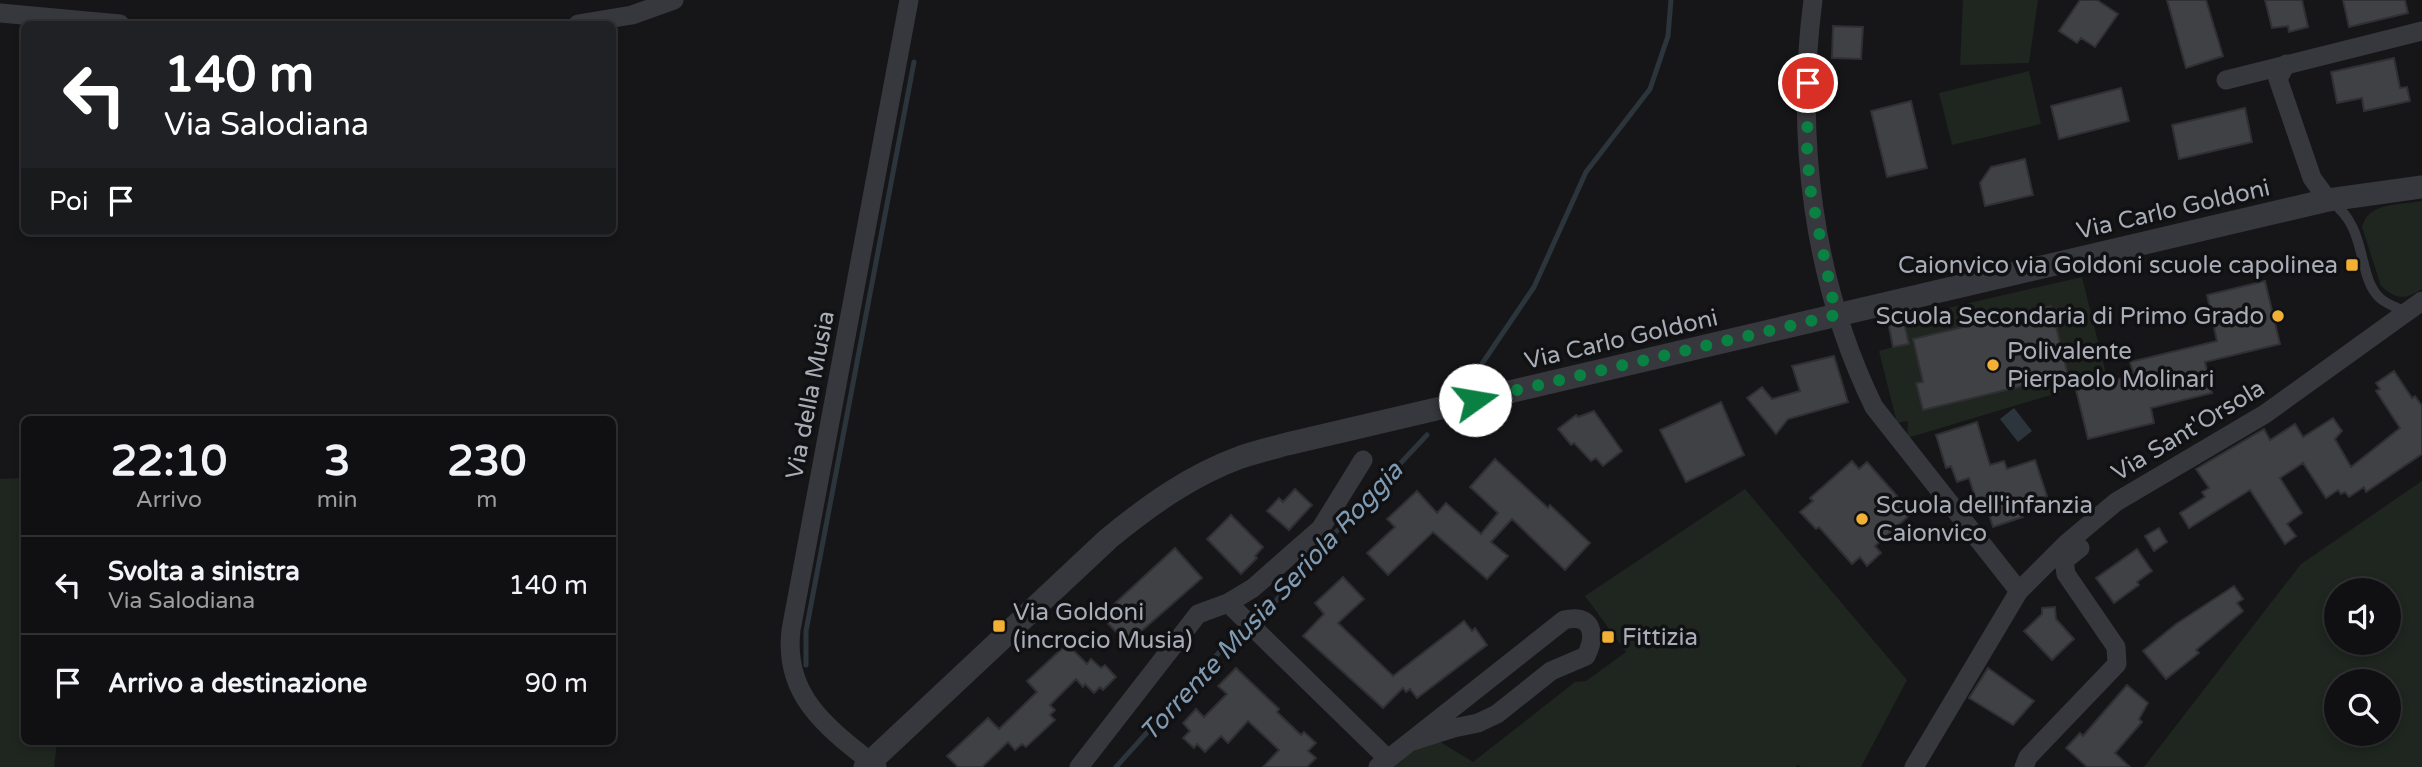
<!DOCTYPE html>
<html lang="it">
<head>
<meta charset="utf-8">
<style>
  :root { --surface:#101012; --page:#19191b; --text:#f1f3f6; --muted:#9c9d9f; --line:#303032 }
  body { margin:0; font-family:"Varela Round",sans-serif; background:var(--page); color:var(--text); height:100vh; display:flex; flex-direction:column; font-size:26px; white-space:nowrap }
  * { box-sizing:border-box; margin:0 }
  p { font-size:23px; color:var(--muted) }
  .icon { flex:none; width:38px; height:38px; fill:none; stroke:currentColor; stroke-width:2; stroke-linecap:round; stroke-linejoin:round }
  .map { position:relative; flex:1; overflow:hidden }
  .sheet { position:absolute; left:21px; top:416px; width:595px; height:329px; display:flex; flex-direction:column; background:var(--surface); border-radius:10px; box-shadow:0 4px 10px #0003,0 0 0 2px var(--line) }
  .sheet>* { flex:none }
  .hud { position:absolute; left:21px; top:21px; width:595px; height:214px; border-radius:10px; box-shadow:0 4px 10px #0003,0 0 0 2px var(--line); background:#202124; color:#fff; overflow:hidden }
  .controls { position:absolute; left:2324px; top:578px; display:grid; gap:14px }
  .controls a { display:grid; place-items:center; width:77px; height:77px; border-radius:50%; background:var(--surface); box-shadow:0 4px 10px #0003,0 0 0 2px var(--line); font-size:35px }
  .pin { position:absolute; display:grid; place-items:center; width:60px; height:60px; color:#fff; margin:-30px; border:4px solid #fff; border-radius:50%; box-shadow:0 2px 7px #0007 }
  .me { position:absolute; width:77px; margin:-38px; rotate:77deg; stroke-linejoin:round; filter:drop-shadow(0 0 5px #0008) }
  .turn { display:flex; align-items:center; gap:24px; height:147px; padding:0 28px; font-size:32px }
  .turn .icon { width:91px; height:91px; stroke-width:2.5 }
  .turn b { display:block; font-size:49px; line-height:60px }
  .then { display:flex; align-items:center; height:66px; padding:0 28px; background:#0003; gap:14px; font-size:26px }
  .eta { display:flex; justify-content:space-evenly; align-items:center; height:119px; text-align:center }
  .eta b { font-size:42px; font-weight:700; line-height:49px }
  ul { padding:0; list-style:none }
  li { display:flex; align-items:center; gap:21px; height:98px; padding:0 28px; border-top:2px solid var(--line) }
  li div { flex:1 }
  li b { display:block; font-size:26px }
  li em { font-style:normal }
  .map>svg:first-child { display:block }
  .green { fill:#1e261f; fill-rule:evenodd }
  .water { fill:#2c353c }
  .lines { fill:none; stroke-linecap:round; stroke-linejoin:round }
  .stream { stroke:#2c353c; stroke-width:5 }
  .building { fill:#404145; stroke:#303034; stroke-width:2 }
  .service { stroke:#37383d; stroke-width:10 }
  .minor { stroke:#37383d; stroke-width:19 }
  .tertiary { stroke:#37383d; stroke-width:23 }
  .route { stroke:#0b8043; stroke-width:12; stroke-dasharray:0 21.6 }
  .poi-dot { fill:#f2b134; stroke:#111113; stroke-width:2.5 }
  .labels { text-anchor:middle; stroke-width:7; stroke-linejoin:round; paint-order:stroke }
  .street-label { font-size:24px; fill:#a8adb8; stroke:#111113 }
  .poi-label { font-size:24px; fill:#a8adb8; stroke:#111113; text-anchor:start }
  .water-label { font-size:26px; font-style:italic; fill:#7f9bb3; stroke:#111113 }
</style>
</head>
<body>
<div class="map">
<svg width="2422" height="767" viewBox="0 0 2422 767">
  <rect width="100%" height="100%" fill="#161618"/>
  <path class="green" d="M 1963,0 L 2038,0 L 2029,63 L 1960,65 Z
    M 2029,71 L 2041,124 L 1952,145 L 1939,93 Z
    M 2422,201 L 2422,289 C 2405,300 2397,300 2381,286 L 2362,227 C 2368,202 2400,205 2422,201 Z
    M 2082,277 L 2107,378 L 2060,387 L 2061,392 L 1907,438 L 1908,421 L 1897,423 L 1879,351 L 1893,347 L 1889,327 L 1892,321 Z
    M 24,478 L 24,742 L 57,742 L 54,767 L 0,767 L 0,479 Z
    M 2422,481 L 2422,767 L 2144,767 L 2301,564 ZM 2336,590 L 2389,590 L 2389,642 L 2336,642 ZM 2336,681 L 2389,681 L 2389,733 L 2336,733 Z
    M 1745,489 L 1907,680 L 1861,767 L 1801,767 L 1798,765 L 1795,767 L 1391,767 L 1421,743 L 1437,740 L 1473,762 L 1575,682 L 1586,681 L 1626,652 L 1585,596 Z"/>
  <path class="water" d="M 2014,408 L 2032,431 L 2018,442 L 2000,419 Z"/>
  <g class="lines">
    <path class="stream" d="M 1471,380 L 1534,287 L 1586,172 L 1650,89 L 1668,36 L 1671,0
      M 806,665 L 806,631 L 914,62
      M 1116,767 L 1225,646 L 1258,622 L 1320,549 L 1427,435"/>
  </g>
  <path class="building" d="M 2080,0 L 2097,0 L 2118,14 L 2095,47 L 2081,38 L 2077,43 L 2059,31 Z
    M 2167,0 L 2206,0 L 2223,56 L 2186,68 Z
    M 2265,0 L 2302,0 L 2308,27 L 2289,32 L 2288,26 L 2272,28 Z
    M 2343,0 L 2405,0 L 2408,13 L 2349,27 Z
    M 1833,26 L 1863,27 L 1861,59 L 1832,58 Z
    M 2394,58 L 2400,88 L 2407,87 L 2410,101 L 2364,111 L 2362,98 L 2337,103 L 2331,72 Z
    M 2121,88 L 2129,121 L 2059,139 L 2051,106 Z
    M 1911,101 L 1927,168 L 1887,177 L 1871,111 Z
    M 2245,108 L 2252,142 L 2179,159 L 2172,125 Z
    M 2025,159 L 2033,195 L 1985,206 L 1980,183 L 1991,167 Z
    M 2265,281 L 2280,344 L 2205,362 L 2212,393 L 2151,408 L 2154,423 L 2088,439 L 2076,390 L 2134,375 L 2130,362 L 2217,341 L 2207,295 Z
    M 2051,306 L 2068,375 L 1923,410 L 1916,383 L 1923,382 L 1913,339 Z
    M 1903,318 L 1909,344 L 1893,347 L 1889,327 L 1892,321 Z
    M 1834,356 L 1848,402 L 1788,419 L 1776,434 L 1747,398 L 1762,387 L 1772,399 L 1800,391 L 1792,366 Z
    M 2394,371 L 2412,398 L 2415,396 L 2422,406 L 2422,454 L 2366,492 L 2364,487 L 2349,497 L 2345,492 L 2341,494 L 2338,490 L 2326,498 L 2303,463 L 2280,478 L 2302,513 L 2287,524 L 2296,536 L 2285,544 L 2250,490 L 2189,528 L 2180,513 L 2205,497 L 2202,492 L 2209,488 L 2196,469 L 2264,429 L 2270,440 L 2295,424 L 2303,437 L 2333,418 L 2342,431 L 2335,439 L 2351,467 L 2400,428 L 2376,391 L 2380,389 L 2376,383 Z
    M 1721,402 L 1744,455 L 1686,482 L 1660,430 Z
    M 1594,411 L 1622,451 L 1603,466 L 1596,458 L 1591,461 L 1574,443 L 1571,445 L 1558,429 L 1576,415 L 1578,417 Z
    M 1977,422 L 1990,465 L 2004,461 L 2007,469 L 2035,460 L 2047,496 L 2019,505 L 2023,517 L 1993,527 L 1984,498 L 1976,500 L 1969,478 L 1957,482 L 1951,466 L 1946,468 L 1936,435 Z
    M 1495,459 L 1548,508 L 1550,505 L 1590,543 L 1565,570 L 1512,519 L 1491,542 L 1508,556 L 1487,579 L 1433,532 L 1388,575 L 1367,553 L 1395,527 L 1387,519 L 1417,491 L 1437,513 L 1446,503 L 1481,534 L 1498,513 L 1470,487 Z
    M 1852,461 L 1859,469 L 1867,462 L 1912,513 L 1875,546 L 1881,553 L 1867,566 L 1860,557 L 1852,564 L 1819,527 L 1816,529 L 1800,512 L 1813,501 L 1810,498 Z
    M 1295,489 L 1312,505 L 1289,530 L 1267,511 L 1279,498 L 1283,502 Z
    M 1231,515 L 1263,547 L 1255,556 L 1257,558 L 1241,574 L 1207,539 Z
    M 2159,528 L 2167,542 L 2154,551 L 2145,536 Z
    M 1175,548 L 1202,578 L 1138,634 L 1142,638 L 1131,648 L 1101,616 Z
    M 2137,549 L 2152,571 L 2137,582 L 2139,585 L 2114,603 L 2096,578 Z
    M 1343,577 L 1364,599 L 1338,623 L 1393,676 L 1464,621 L 1472,631 L 1475,628 L 1487,645 L 1417,698 L 1410,689 L 1406,692 L 1403,688 L 1383,708 L 1303,636 L 1324,614 L 1315,603 Z
    M 2234,586 L 2243,599 L 2237,603 L 2243,611 L 2196,650 L 2199,653 L 2166,679 L 2143,651 L 2176,624 Z
    M 2055,607 L 2056,619 L 2074,639 L 2052,660 L 2024,631 L 2042,614 L 2042,608 Z
    M 1067,644 L 1087,664 L 1091,659 L 1101,668 L 1105,665 L 1116,677 L 1103,690 L 1100,687 L 1094,693 L 1085,684 L 1083,687 L 1076,679 L 1050,705 L 1055,710 L 1050,715 L 1055,720 L 1026,747 L 1022,744 L 1015,750 L 1008,742 L 982,767 L 958,767 L 947,756 L 988,718 L 999,729 L 1037,692 L 1027,681 Z
    M 1236,668 L 1279,709 L 1277,712 L 1301,735 L 1304,732 L 1316,743 L 1308,751 L 1316,758 L 1307,767 L 1263,767 L 1279,750 L 1248,721 L 1228,743 L 1221,736 L 1205,752 L 1197,744 L 1194,748 L 1183,738 L 1190,731 L 1183,723 L 1196,709 L 1204,717 L 1227,694 L 1218,686 Z
    M 1988,668 L 2034,701 L 2013,725 L 1969,698 Z
    M 2127,685 L 2148,703 L 2139,719 L 2142,722 L 2115,753 L 2130,767 L 2087,767 L 2066,748 L 2080,733 L 2083,736 Z"/>
  <g class="lines">
    <path class="service" d="M 2331,202 C 2369,227 2356,278 2381,299 C 2387,304 2398,308 2405,312"/>
    <path class="minor" d="M 1813,0 C 1795,138 1813,282 1874,407 L 2019,591
      M 0,13 L 120,24
      M 578,24 L 632,15 L 674,0
      M 2286,64 L 2278,79 L 2312,178 L 2328,200
      M 2226,80 L 2422,31
      M 1228,603 L 1388,759
      M 877,767 C 829,729 783,697 791,630 L 909,0
      M 1079,767 L 1198,614 L 1228,603 L 1253,588 L 1321,528 L 1363,460
      M 1378,767 L 1564,620 C 1592,613 1597,634 1586,656 L 1551,671 L 1497,714 L 1478,723 L 1454,728 L 1410,742
      M 1914,767 L 2019,591 L 2067,543 L 2116,502 L 2265,414 L 2422,301
      M 2024,767 L 2028,757 L 2117,664 L 2116,647 L 2066,574 L 2064,561 L 2080,548"/>
    <path class="tertiary" d="M 865,767 L 1108,539 C 1148,506 1191,475 1241,457 C 1256,452 1272,448 1287,444 L 2328,200 L 2422,187"/>
  </g>
  <g class="lines">
    <path class="route" d="M 1475,400 L 1836,315 L 1811,193 L 1807,154 L 1808,83"/>
  </g>
  <g class="poi-dot">
    <rect x="2345" y="258" width="14" height="14" rx="3.5"/>
    <circle cx="2278" cy="316" r="7"/>
    <circle cx="1993" cy="365" r="7"/>
    <circle cx="1862" cy="519" r="7"/>
    <rect x="992" y="619" width="14" height="14" rx="3.5"/>
    <rect x="1601" y="630" width="14" height="14" rx="3.5"/>
  </g>
  <g class="labels">
    <g class="street-label">
      <text transform="translate(2173 209) rotate(-13)" y="8">Via Carlo Goldoni</text>
      <text transform="translate(1621 339) rotate(-13)" y="8">Via Carlo Goldoni</text>
      <text transform="translate(810 395) rotate(-79)" y="8">Via della Musia</text>
      <text transform="translate(2188 430) rotate(-31)" y="8">Via Sant'Orsola</text>
    </g>
    <g class="poi-label">
      <text x="2338" y="273" text-anchor="end">Caionvico via Goldoni scuole capolinea</text>
      <text x="2264" y="324" text-anchor="end">Scuola Secondaria di Primo Grado</text>
      <text x="2007" y="359">Polivalente<tspan x="2007" dy="28">Pierpaolo Molinari</tspan></text>
      <text x="1876" y="513">Scuola dell'infanzia<tspan x="1876" dy="28">Caionvico</tspan></text>
      <text x="1013" y="620">Via Goldoni<tspan x="1013" dy="28">(incrocio Musia)</tspan></text>
      <text x="1622" y="645">Fittizia</text>
    </g>
    <g class="water-label">
      <text transform="translate(1271 601) rotate(-47)" y="9">Torrente Musia Seriola Roggia</text>
    </g>
  </g>
</svg>
<div class="controls">
<a><svg class="icon" aria-label="sound" viewBox="0 0 24 24"><path d="M4 9h4l5-4v14l-5-4H4zM17 9q2 3 0 6"/></svg></a>
<a><svg class="icon" aria-label="search" viewBox="0 0 24 24"><circle cx="10" cy="10" r="6"/><path d="M15 15l6 6"/></svg></a>
</div>
<div class="pin" style="left:1808px;top:83px;background:#d93025"><svg class="icon" aria-label="arrive" viewBox="0 0 24 24"><path d="M6 21V4h12l-3 4 3 4H6"/></svg></div>
<svg class="me" style="left:1475px;top:400px" viewBox="-20 -20 40 40"><circle r="19" fill="#fff"/><path d="M0-13L10 11 0 6-10 11z" fill="#0b8043"/></svg>
<div class="hud">
<div class="turn"><svg class="icon" aria-label="left" viewBox="0 0 24 24"><path d="M17 20v-9H6M10 6l-5 5 5 5"/></svg><div><b>140 m</b>Via Salodiana</div></div>
<div class="then">Poi<svg class="icon" aria-label="arrive" viewBox="0 0 24 24"><path d="M6 21V4h12l-3 4 3 4H6"/></svg></div>
</div>
<section class="sheet">
<div class="eta">
<div><b>22:10</b><p>Arrivo</p></div>
<div><b>3</b><p>min</p></div>
<div><b>230</b><p>m</p></div>
</div>
<ul>
<li><svg class="icon" aria-label="left" viewBox="0 0 24 24"><path d="M17 20v-9H6M10 6l-5 5 5 5"/></svg><div><b>Svolta a sinistra</b><p>Via Salodiana</p></div><em>140 m</em></li>
<li><svg class="icon" aria-label="arrive" viewBox="0 0 24 24"><path d="M6 21V4h12l-3 4 3 4H6"/></svg><div><b>Arrivo a destinazione</b></div><em>90 m</em></li>
</ul>
</section>
</div>
</body>
</html>
